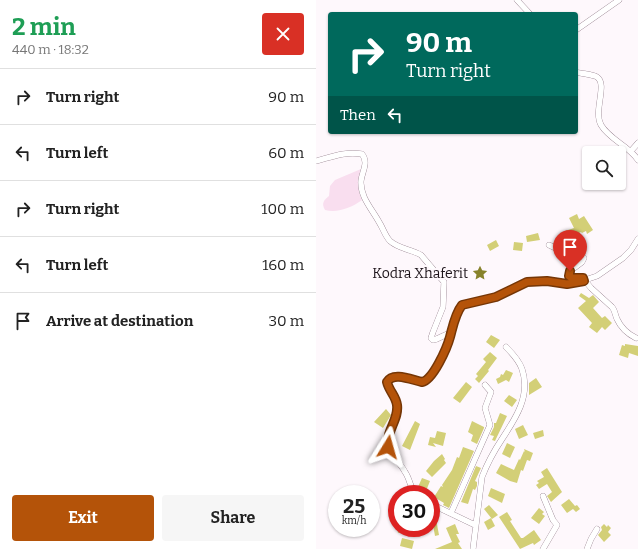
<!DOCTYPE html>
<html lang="en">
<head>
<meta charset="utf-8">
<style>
  :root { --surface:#fff; --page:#f6f6f6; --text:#222; --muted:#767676; --line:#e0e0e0; --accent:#b45309 }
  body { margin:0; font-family:Bitter,serif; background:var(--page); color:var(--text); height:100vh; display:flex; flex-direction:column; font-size:15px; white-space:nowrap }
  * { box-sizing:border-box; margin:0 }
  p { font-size:13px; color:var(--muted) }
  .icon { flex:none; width:22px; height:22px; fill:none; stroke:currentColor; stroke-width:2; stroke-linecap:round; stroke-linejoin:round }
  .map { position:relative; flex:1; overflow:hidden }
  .panel { display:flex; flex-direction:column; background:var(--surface); width:316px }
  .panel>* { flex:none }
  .banner { position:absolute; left:12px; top:12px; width:250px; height:122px; border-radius:4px; box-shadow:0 1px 3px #0004; background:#00695c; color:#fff; overflow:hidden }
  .fabs { position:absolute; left:266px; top:146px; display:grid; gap:8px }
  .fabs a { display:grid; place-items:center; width:44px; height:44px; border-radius:4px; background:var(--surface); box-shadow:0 1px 3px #0004; font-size:20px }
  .speed { position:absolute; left:12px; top:485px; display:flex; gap:8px; font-size:20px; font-weight:700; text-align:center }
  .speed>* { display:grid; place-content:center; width:52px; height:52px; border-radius:50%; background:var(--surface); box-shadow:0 1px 3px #0004; line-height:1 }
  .speed small { font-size:10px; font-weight:400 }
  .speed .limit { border:6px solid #d22; background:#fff; color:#111 }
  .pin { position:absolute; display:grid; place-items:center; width:34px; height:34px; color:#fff; margin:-41px -17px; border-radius:50% 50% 50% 0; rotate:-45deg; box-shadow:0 0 4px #0007 }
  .pin .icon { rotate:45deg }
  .me { position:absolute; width:44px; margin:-22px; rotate:8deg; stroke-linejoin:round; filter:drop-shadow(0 0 3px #0008) }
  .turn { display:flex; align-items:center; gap:14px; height:84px; padding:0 12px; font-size:18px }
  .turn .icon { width:52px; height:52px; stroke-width:2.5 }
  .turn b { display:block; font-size:28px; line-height:34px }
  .then { display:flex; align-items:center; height:38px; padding:0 12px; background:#0003; gap:8px; font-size:15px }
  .round { display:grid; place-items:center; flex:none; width:42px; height:42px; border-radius:4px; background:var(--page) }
  .summary { display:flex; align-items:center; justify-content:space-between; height:68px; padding:0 12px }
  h1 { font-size:24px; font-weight:700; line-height:30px; color:#1e9e55 }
  .action { display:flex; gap:8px; margin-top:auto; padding:8px 12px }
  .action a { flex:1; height:46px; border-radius:4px; background:var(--accent); color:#fff; font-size:16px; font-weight:700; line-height:46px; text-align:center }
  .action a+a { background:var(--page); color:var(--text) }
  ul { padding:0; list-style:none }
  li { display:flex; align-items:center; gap:12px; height:56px; padding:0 12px; border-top:1px solid var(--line) }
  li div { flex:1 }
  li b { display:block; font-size:15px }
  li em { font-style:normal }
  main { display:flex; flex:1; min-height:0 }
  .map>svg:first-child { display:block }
  .green { fill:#f9deef }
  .building { fill:#d3cf77 }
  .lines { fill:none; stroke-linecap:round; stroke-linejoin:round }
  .minor-casing { stroke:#836b7a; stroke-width:6 }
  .minor { stroke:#fff; stroke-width:5.5 }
  .route-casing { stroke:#753606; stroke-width:10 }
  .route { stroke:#b45309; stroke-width:7 }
  .labels { text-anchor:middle; stroke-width:4; stroke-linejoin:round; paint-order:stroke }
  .poi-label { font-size:14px; fill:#1d141a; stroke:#fef8fc; text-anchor:end }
</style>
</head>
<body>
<main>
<section class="panel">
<div class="summary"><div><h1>2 min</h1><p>440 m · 18:32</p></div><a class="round" style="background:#d93025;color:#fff"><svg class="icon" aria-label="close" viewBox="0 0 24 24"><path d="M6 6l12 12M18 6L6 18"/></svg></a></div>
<ul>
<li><svg class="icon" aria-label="right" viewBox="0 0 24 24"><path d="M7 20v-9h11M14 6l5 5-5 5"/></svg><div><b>Turn right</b></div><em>90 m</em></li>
<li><svg class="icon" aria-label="left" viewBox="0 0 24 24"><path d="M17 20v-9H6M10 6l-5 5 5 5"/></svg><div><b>Turn left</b></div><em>60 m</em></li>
<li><svg class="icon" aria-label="right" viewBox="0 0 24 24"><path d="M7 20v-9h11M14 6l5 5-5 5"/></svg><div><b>Turn right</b></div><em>100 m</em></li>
<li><svg class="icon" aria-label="left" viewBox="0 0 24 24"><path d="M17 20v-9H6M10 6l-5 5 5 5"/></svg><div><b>Turn left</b></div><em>160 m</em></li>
<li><svg class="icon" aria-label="arrive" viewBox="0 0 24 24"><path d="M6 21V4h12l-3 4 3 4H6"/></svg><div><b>Arrive at destination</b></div><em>30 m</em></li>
</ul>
<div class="action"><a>Exit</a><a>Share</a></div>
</section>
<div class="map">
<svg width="322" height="549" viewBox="0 0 322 549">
  <rect width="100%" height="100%" fill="#fef8fc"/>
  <path class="green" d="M 45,169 C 42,180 41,189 46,200 C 35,208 22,213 9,210 C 5,203 8,200 13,196 L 14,186 L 19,180 Z"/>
  <path class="building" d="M 261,214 L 263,219 L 268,216 L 277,230 L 271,234 L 270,231 L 266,233 L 265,232 L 252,237 L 249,231 L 258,228 L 253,218 Z
    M 222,233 L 224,240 L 211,242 L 210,236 Z
    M 180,240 L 183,246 L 174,251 L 171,245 Z
    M 198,242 L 207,243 L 206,251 L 197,250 Z
    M 265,293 L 273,298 L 277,295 L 283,302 L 277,308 L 286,318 L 289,316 L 296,323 L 289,330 L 286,327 L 281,333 L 273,327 L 276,323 L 262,308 L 270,301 L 263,296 Z
    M 175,335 L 184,340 L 178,348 L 170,342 Z
    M 309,344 L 322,346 L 322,356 L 313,353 L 312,358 L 303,355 L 306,345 L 309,346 Z
    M 174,352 L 181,358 L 172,370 L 173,371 L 163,383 L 159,379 L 162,376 L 160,374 L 170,362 L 167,359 Z
    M 190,370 L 197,373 L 193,382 L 190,380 L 182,384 L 180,379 L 184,377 L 185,374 L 187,375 Z
    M 220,378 L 226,387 L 213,395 L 213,383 Z
    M 150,382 L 156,387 L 144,403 L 137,398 Z
    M 193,395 L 201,400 L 196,407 L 188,401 Z
    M 70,409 L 75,415 L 67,428 L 58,422 Z
    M 184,413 L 191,416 L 179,441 L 176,440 L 178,436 L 174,435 L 178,427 L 178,423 L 180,423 Z
    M 99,421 L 104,424 L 94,450 L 86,446 Z
    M 156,421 L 168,427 L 168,428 L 161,444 L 155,441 L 157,435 L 152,432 Z
    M 207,425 L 212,435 L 203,439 L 199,429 Z
    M 227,430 L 228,436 L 219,439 L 217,433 Z
    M 121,431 L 130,433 L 127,446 L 117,443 L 120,447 L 112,445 L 114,437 L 119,438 Z
    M 191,443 L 199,447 L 194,458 L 186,454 Z
    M 147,447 L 158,451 L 133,508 L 127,505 L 128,503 L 118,497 L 125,486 L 127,487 L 126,485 L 136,470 L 141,457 L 143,458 Z
    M 208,449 L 217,453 L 214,461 L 211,460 L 207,471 L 205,470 L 201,483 L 194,481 L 180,473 L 185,464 L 198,470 L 203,459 L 204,460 L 208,451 L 209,452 Z
    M 126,454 L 129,459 L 128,460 L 130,463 L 116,477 L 110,471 L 118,461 Z
    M 160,466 L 165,468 L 159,481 L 161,482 L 161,486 L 159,490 L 157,489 L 152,504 L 145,502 Z
    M 231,468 L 246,492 L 235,502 L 231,496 L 236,492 L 231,484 L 223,489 L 220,485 L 223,483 L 221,481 L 228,477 L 225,472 Z
    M 106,478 L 114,481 L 110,491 L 102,487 Z
    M 175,488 L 189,494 L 186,503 L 172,496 Z
    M 253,499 L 259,506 L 261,505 L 264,509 L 260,512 L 257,509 L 251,513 L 245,505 Z
    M 173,505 L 182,515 L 176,519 L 168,509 Z
    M 223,508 L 228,512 L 226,514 L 229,516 L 223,524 L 215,518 Z
    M 191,512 L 196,520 L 194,521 L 205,538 L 207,538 L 218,530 L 225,540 L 218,545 L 217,543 L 204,549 L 183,517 Z
    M 175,518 L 179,526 L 172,530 L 168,522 Z
    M 120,519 L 123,535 L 119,536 L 117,525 Z
    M 139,524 L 143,534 L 140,534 L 144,542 L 142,543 L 146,549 L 119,549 L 136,542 L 130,528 Z
    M 288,524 L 291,527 L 292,525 L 295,528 L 292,532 L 295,535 L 288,542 L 282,535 L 286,530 L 285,527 Z
    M 81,528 L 97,528 L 97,529 L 82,533 Z
    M 86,538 L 98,541 L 96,549 L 84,546 Z"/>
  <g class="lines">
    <g class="minor-casing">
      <path id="minor" d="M 201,0 L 214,14
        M 260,30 L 303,0
        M 260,72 C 266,74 276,74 281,77 C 292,84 277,111 285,125 C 294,140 313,146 322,160
        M 315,151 L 322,143
        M 0,161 C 16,157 29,151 46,154 C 53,163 46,171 45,181 C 44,197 56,209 63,222 C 67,228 69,236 74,241 C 83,249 95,249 105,255 L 128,282 L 127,307 L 117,332 L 115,338 L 117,340 C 124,339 128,334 135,333
        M 233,245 L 252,254 L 267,257 L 268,258 L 266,262 L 254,271 L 253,276 L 256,278 L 267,278 L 275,288 L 296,307 C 299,310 299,315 301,319 C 305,328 312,334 320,338
        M 99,494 C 94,487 94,479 89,472 C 84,462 72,454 72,443 C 70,430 83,418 81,405 C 80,396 73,390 71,382 C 77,371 96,380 106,381 C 117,379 131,348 134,337 C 137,326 139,314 146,305 L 180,297 L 211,282 L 231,281 L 257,284 L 281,276 L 307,258 L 315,250 L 322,239
        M 227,496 L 237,520 L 241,525 L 227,549
        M 115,504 L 159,525
        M 135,513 L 174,425 L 169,408 L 175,392 L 169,385
        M 157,549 L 166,477 C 171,464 178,451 186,439 C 200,418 215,395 206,369 C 203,360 196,353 190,347
        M 271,549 L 275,539 L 281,529"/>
    </g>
    <use href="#minor" class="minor"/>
  </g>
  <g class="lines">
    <g class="route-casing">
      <path id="route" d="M 72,447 C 70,430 83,420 81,405 C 80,396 73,391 71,382 C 77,371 96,380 106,382 C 117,380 131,348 134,337 C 137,326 139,314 146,305 L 180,297 L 211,282 L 231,281 L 251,284 L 268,281 L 267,278 L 256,278 L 253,276 L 254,271"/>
    </g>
    <use href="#route" class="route"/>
  </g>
  <defs>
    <g id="sight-bare" transform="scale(1.2)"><path d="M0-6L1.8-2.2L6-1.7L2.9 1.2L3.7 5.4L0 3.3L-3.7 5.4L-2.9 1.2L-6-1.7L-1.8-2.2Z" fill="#87822a" stroke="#fef8fc" stroke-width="2.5" paint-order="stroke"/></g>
  </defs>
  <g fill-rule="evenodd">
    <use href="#sight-bare" x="164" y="273"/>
  </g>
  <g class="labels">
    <g class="poi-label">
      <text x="152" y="278">Kodra Xhaferit</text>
    </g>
  </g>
</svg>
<div class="fabs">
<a><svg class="icon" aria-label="search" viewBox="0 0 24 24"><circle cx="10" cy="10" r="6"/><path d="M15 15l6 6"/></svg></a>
</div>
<div class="speed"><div>25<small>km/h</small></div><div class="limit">30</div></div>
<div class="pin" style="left:254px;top:271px;background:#d93025"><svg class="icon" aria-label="arrive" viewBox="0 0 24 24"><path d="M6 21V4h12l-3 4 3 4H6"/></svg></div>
<svg class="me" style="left:72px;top:447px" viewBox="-20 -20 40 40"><path d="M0-17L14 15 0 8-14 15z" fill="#b45309" stroke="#fff" stroke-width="4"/></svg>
<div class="banner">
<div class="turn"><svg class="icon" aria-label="right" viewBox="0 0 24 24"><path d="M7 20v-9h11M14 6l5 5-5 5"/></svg><div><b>90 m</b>Turn right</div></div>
<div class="then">Then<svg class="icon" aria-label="left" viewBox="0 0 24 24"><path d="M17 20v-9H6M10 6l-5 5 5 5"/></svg></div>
</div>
</div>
</main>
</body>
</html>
